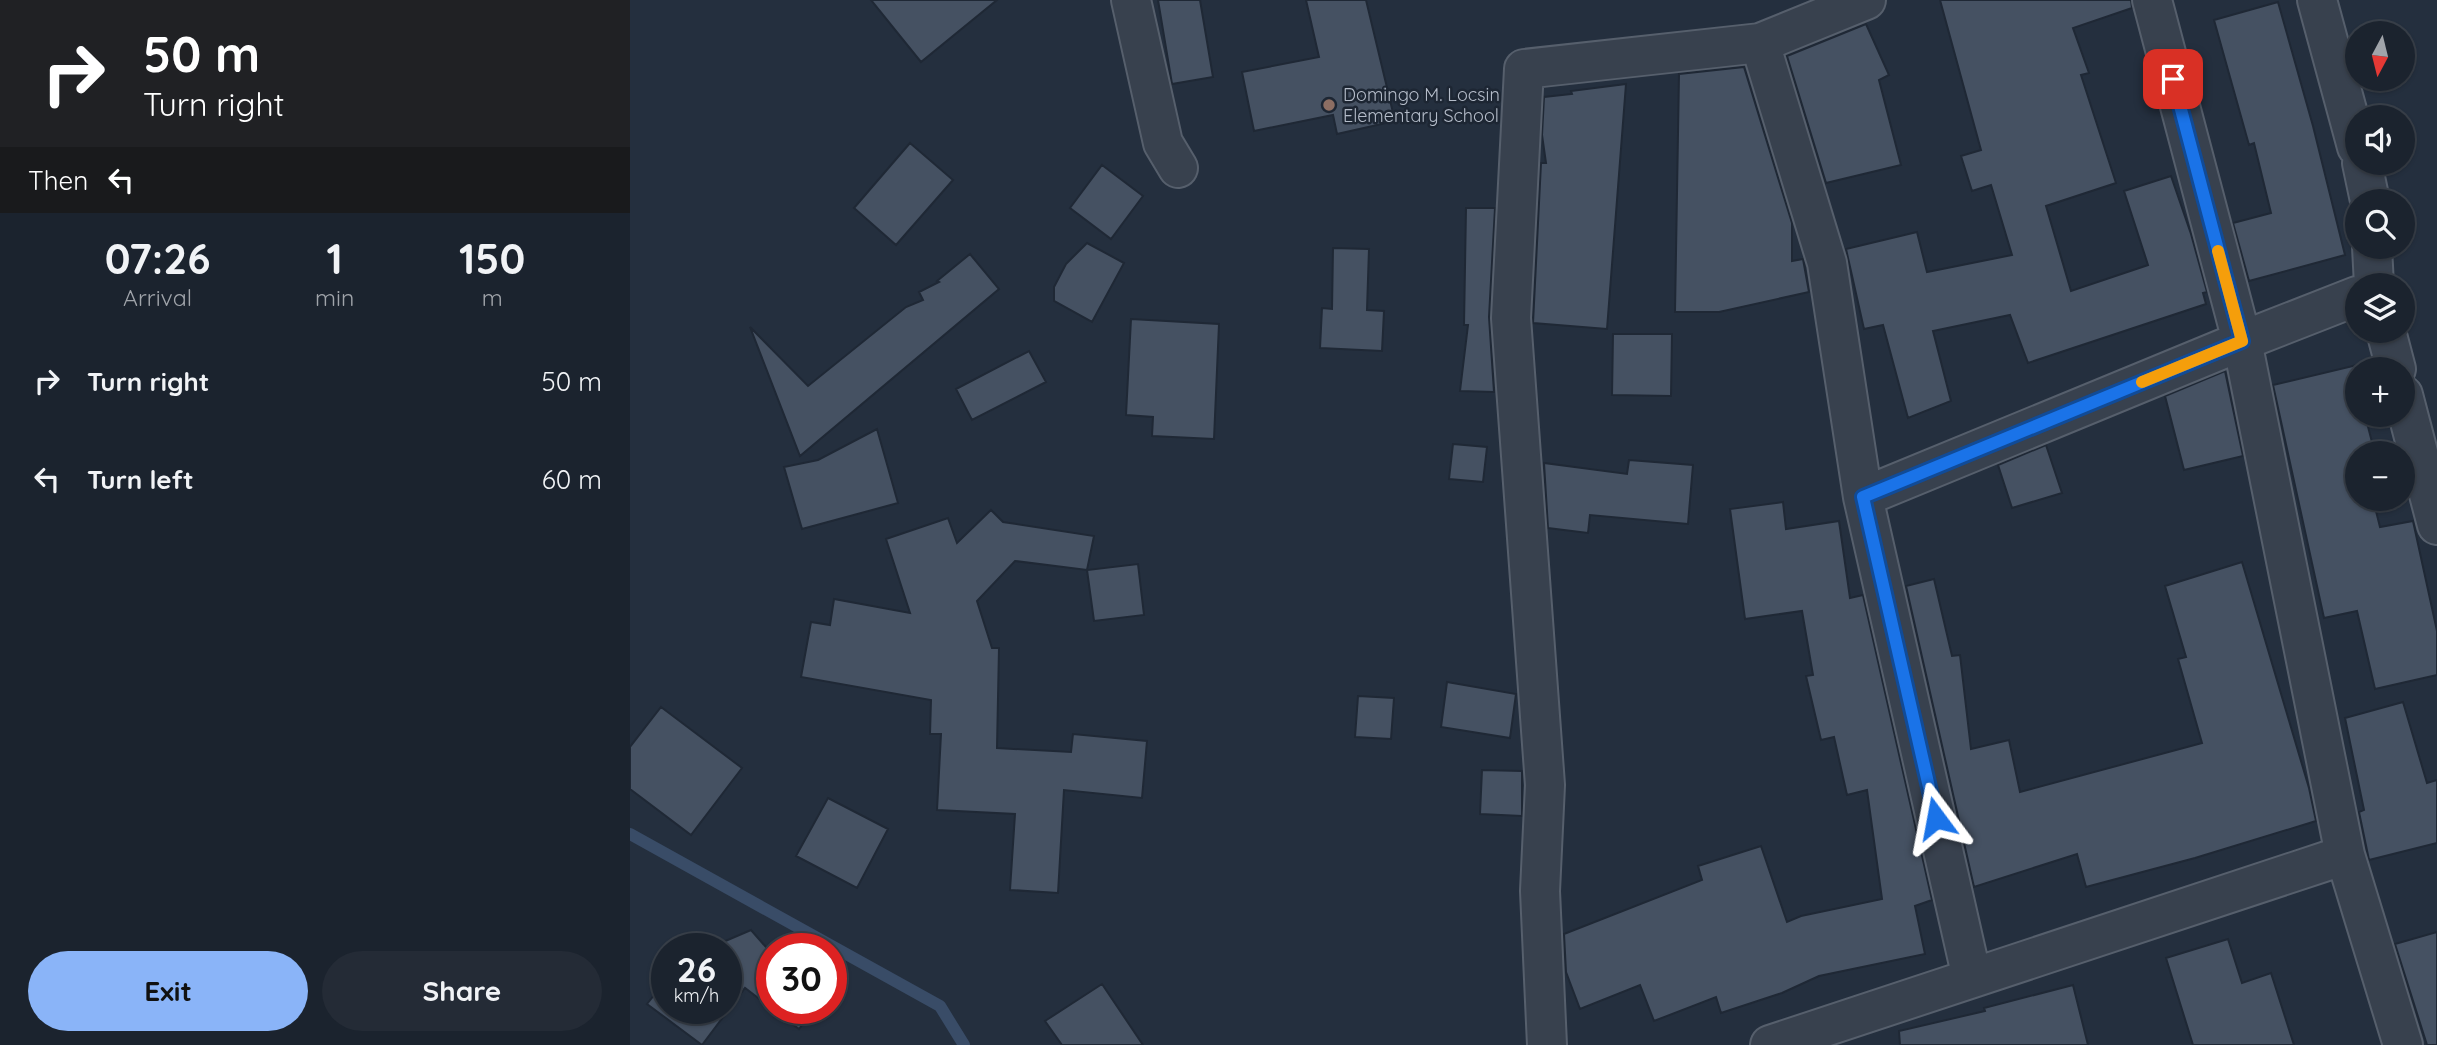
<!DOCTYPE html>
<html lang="en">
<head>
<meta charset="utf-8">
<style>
  :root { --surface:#1b232e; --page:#242b36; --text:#f1f3f6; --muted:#a0a4aa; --line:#39404a; --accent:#8ab4f8 }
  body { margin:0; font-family:Quicksand,sans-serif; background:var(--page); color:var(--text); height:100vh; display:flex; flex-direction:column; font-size:26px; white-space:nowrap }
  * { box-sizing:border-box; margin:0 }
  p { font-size:23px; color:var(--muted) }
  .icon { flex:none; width:38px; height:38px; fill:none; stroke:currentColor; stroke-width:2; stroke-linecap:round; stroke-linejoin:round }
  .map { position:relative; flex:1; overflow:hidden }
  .drawer { display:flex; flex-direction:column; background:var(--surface); width:630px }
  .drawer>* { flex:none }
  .hud { background:#202124; color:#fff; overflow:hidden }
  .needle { width:46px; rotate:187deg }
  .fabs { position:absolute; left:1715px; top:21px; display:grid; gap:14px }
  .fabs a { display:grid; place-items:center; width:70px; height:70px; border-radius:50%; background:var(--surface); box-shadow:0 2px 5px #0004,0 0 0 2px var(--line); font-size:35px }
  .speed { position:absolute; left:21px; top:933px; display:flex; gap:14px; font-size:35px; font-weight:700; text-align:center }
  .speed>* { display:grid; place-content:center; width:91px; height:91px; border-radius:50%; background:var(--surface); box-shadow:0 2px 5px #0004,0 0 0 2px var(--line); line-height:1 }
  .speed small { font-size:18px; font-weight:400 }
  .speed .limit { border:10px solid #d22; background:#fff; color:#111 }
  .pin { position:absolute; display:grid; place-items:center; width:60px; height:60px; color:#fff; margin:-30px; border-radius:14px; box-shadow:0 4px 10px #0006 }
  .me { position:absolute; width:77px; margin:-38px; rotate:347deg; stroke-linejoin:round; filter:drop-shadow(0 0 5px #0008) }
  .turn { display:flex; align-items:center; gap:24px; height:147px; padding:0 28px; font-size:32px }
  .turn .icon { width:91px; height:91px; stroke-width:2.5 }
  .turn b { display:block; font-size:49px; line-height:60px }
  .then { display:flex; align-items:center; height:66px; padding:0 28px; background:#0003; gap:14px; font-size:26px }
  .eta { display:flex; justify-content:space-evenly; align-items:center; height:119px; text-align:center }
  .eta b { font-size:42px; font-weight:700; line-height:49px }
  .button { display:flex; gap:14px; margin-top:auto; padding:14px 28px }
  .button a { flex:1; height:80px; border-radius:42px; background:var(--accent); color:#111; font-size:28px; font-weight:700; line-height:80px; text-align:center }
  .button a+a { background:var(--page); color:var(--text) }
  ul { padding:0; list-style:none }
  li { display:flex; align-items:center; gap:21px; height:98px; padding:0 28px }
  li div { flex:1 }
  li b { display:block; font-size:26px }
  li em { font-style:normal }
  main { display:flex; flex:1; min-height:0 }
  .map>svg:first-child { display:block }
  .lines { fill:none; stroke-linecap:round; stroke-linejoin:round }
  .stream { stroke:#394c67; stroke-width:12 }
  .building { fill:#455162; stroke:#1f2835; stroke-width:2 }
  .street-casing { stroke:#565f6c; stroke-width:42 }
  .street { stroke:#38414e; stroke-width:38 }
  .route-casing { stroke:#114b97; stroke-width:18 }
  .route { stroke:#1a73e8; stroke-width:12 }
  .slow { stroke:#f59e0b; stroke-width:12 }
  .education-dot { fill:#8d6e63; stroke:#1d2633; stroke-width:2.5 }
  .labels { text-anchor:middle; stroke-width:5; stroke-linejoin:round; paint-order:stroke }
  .poi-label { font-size:18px; fill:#b4bcc9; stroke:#1d2633; text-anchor:start }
</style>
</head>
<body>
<main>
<section class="drawer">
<div class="hud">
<div class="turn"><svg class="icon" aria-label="right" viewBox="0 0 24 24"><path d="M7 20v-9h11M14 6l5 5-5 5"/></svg><div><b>50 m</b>Turn right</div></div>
<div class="then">Then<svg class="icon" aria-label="left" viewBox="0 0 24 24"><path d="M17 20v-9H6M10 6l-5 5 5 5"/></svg></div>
</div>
<div class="eta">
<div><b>07:26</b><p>Arrival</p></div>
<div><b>1</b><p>min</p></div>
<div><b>150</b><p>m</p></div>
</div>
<ul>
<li><svg class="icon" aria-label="right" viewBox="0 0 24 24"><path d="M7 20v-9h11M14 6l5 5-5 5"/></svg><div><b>Turn right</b></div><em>50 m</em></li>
<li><svg class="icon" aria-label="left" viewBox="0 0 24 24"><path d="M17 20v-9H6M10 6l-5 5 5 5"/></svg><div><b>Turn left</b></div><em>60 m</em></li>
</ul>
<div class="button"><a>Exit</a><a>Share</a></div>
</section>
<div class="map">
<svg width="1807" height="1045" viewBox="0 0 1807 1045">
  <rect width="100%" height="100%" fill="#242f3e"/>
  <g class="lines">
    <path class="stream" d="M 0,834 L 310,1006 L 334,1045"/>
  </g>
  <path class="building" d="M 241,0 L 367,0 L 291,62 Z
    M 528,0 L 570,0 L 583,77 L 542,84 Z
    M 676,0 L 736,0 L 765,121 L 707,134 L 703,115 L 624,131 L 612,72 L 689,57 Z
    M 1310,0 L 1501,0 L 1502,8 L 1443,28 L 1459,73 L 1451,75 L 1486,183 L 1416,206 L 1441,291 L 1518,265 L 1494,191 L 1541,176 L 1561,234 L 1577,292 L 1573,293 L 1576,304 L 1398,363 L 1380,315 L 1303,331 L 1321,401 L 1278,418 L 1253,325 L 1234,329 L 1216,249 L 1287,232 L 1297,272 L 1382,255 L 1361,185 L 1342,191 L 1331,156 L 1351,150 Z
    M 1648,2 L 1683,126 L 1715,255 L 1619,281 L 1603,223 L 1641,213 L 1624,143 L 1619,145 L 1584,20 Z
    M 1236,24 L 1259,75 L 1249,80 L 1271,165 L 1196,183 L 1157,56 Z
    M 1114,67 L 1162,223 L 1162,261 L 1173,259 L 1179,292 L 1089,312 L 1045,312 L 1049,74 Z
    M 996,84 L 977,329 L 903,323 L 911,163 L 916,163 L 912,135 L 914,97 L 942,94 L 941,91 Z
    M 280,143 L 323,180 L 266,245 L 224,208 Z
    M 472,165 L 513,196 L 481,239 L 440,208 Z
    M 836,208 L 865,208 L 859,317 L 864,392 L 830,391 L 838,325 L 834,325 Z
    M 457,243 L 494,263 L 462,322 L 424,301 L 424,287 L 436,264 Z
    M 703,248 L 739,249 L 737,310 L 754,311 L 752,351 L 690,348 L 692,308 L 702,309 Z
    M 340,254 L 369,289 L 170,456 L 120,327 L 178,386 L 276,307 L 293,300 L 289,292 L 309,282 L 307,281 Z
    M 501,319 L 589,324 L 584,439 L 522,436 L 523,417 L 496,415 Z
    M 983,334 L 1042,334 L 1041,396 L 982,395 Z
    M 399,351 L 416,382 L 342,420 L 326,389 Z
    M 1727,365 L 1727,415 L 1735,415 L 1743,446 L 1732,448 L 1733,453 L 1727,453 L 1727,499 L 1743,499 L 1750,527 L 1783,521 L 1807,631 L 1807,675 L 1745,689 L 1727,611 L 1694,618 L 1643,385 Z
    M 1595,371 L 1613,456 L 1554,470 L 1535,396 Z
    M 247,429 L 268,503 L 172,529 L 154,467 L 188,460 Z
    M 823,444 L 857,447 L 853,482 L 819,479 Z
    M 1416,445 L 1432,493 L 1382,508 L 1368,465 Z
    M 999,460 L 1063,465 L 1058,524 L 960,515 L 958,533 L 918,528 L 914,463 L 997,474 Z
    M 1153,502 L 1156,529 L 1209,521 L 1220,598 L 1233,595 L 1302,900 L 1285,906 L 1295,954 L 1189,976 L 1152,993 L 1091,1013 L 1086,997 L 1024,1021 L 1010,985 L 950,1009 L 936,972 L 934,934 L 1072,880 L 1068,866 L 1131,846 L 1157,922 L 1171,916 L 1252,899 L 1237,790 L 1217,795 L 1204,737 L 1191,740 L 1176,676 L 1183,675 L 1172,611 L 1115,619 L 1100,509 Z
    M 361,510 L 373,522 L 464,536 L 457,570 L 385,561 L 347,601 L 362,648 L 369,648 L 367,748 L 441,752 L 443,734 L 517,741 L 512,798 L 434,790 L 428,893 L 380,890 L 385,814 L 307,810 L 311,734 L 300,734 L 301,700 L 171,677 L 181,622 L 200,625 L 204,599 L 280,613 L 256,539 L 318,518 L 327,543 Z
    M 1612,562 L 1679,788 L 1686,821 L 1565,858 L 1456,887 L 1447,854 L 1344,887 L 1276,586 L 1304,579 L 1322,656 L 1330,655 L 1341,749 L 1379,740 L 1390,792 L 1572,743 L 1548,659 L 1556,657 L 1535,586 Z
    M 508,564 L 514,615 L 464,621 L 457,570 Z
    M 817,682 L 886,694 L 880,738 L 811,727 Z
    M 728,696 L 764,698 L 761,739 L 725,737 Z
    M 1773,702 L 1797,783 L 1807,780 L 1807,843 L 1739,860 L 1729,812 L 1734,810 L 1715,718 Z
    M 31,707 L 112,768 L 61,835 L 0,789 L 0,747 Z
    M 852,770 L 892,771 L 892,816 L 850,814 Z
    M 198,798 L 258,829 L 227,888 L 166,856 Z
    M 121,930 L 142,954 L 142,1008 L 185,1008 L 169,1029 L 115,988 L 72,1045 L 17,1004 L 37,979 L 37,1008 L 96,1008 L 96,948 L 79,948 Z
    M 1807,932 L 1807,1045 L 1797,1045 L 1765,944 Z
    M 1598,939 L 1612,983 L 1641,973 L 1664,1045 L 1563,1045 L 1536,958 Z
    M 472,984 L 513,1045 L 432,1045 L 415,1021 Z
    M 1443,985 L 1458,1045 L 1270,1045 L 1269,1031 L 1355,1011 L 1354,1008 Z"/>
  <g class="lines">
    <g class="street-casing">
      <path id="street" d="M 501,0 L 533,143 L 548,168
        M 1522,0 L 1612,341 L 1715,855 L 1773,1045
        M 1687,0 L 1727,147
        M 1130,43 L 1197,263 L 1233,497
        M 1732,163 L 1740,201
        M 1742,247 L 1744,285
        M 1756,331 L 1766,369
        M 1773,395 L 1807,525
        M 1342,978 L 1233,497 L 1612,341 L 1727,296
        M 917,1045 L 910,891 L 915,785 L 881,318 L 894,69 L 1130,43 L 1236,0
        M 1140,1045 L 1715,855"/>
    </g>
    <use href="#street" class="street"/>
  </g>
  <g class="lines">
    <g class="route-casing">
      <path id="route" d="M 1306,818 L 1233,497 L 1612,341 L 1543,79"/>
    </g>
    <use href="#route" class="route"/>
    <path class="slow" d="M 1512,382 L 1612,341 L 1588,251"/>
  </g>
  <circle class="education-dot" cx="699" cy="105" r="7"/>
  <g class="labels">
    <g class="poi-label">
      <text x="713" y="101">Domingo M. Locsin<tspan x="713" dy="21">Elementary School</tspan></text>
    </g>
  </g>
</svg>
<div class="fabs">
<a><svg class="needle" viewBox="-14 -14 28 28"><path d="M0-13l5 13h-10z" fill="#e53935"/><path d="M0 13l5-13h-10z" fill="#a0a4aa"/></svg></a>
<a><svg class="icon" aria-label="sound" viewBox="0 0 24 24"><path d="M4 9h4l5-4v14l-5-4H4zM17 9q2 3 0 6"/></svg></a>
<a><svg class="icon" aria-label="search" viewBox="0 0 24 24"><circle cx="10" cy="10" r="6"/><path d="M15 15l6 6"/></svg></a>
<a><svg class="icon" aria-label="layers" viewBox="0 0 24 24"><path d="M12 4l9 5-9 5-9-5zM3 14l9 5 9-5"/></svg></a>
<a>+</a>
<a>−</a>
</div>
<div class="speed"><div>26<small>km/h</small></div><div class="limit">30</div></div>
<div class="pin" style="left:1543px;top:79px;background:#d93025"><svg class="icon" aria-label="arrive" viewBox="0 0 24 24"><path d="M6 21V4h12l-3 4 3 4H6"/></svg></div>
<svg class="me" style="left:1306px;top:818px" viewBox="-20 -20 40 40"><path d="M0-17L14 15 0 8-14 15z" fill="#1a73e8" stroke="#fff" stroke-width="4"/></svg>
</div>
</main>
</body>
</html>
